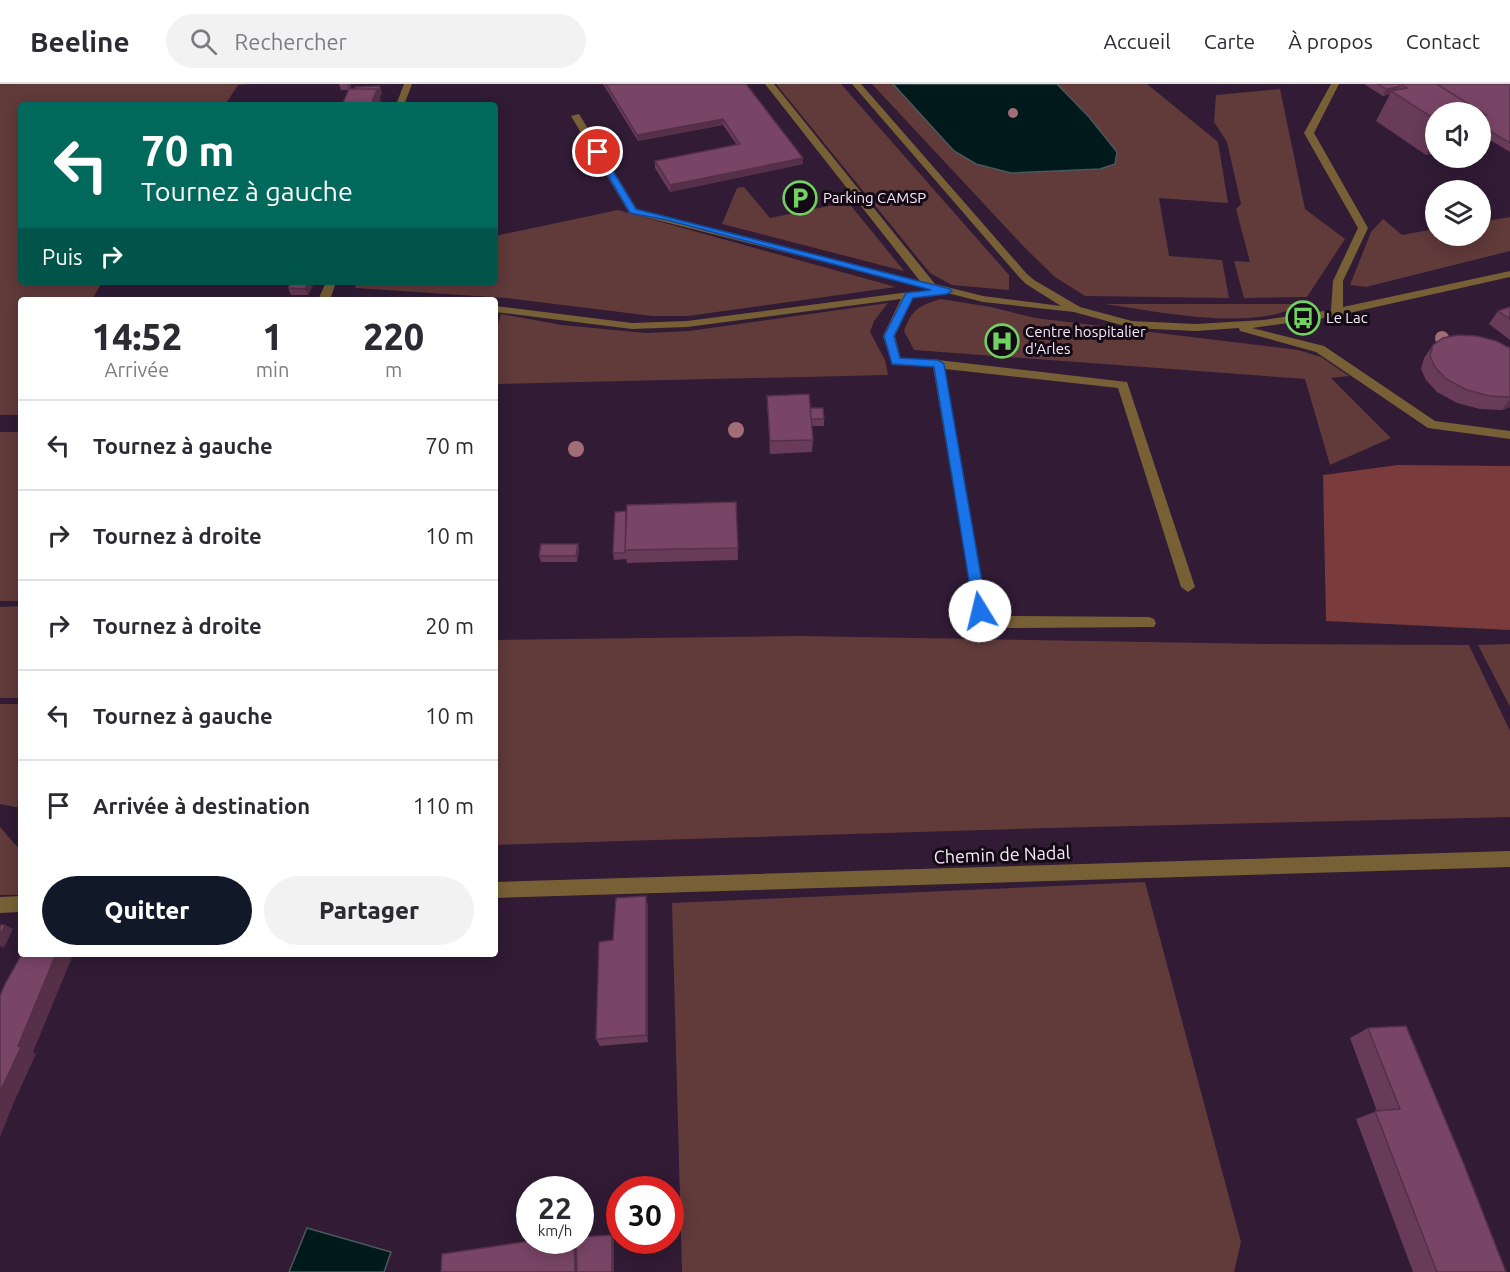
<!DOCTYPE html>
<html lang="fr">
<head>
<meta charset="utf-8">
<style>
  :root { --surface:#fff; --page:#f2f2f3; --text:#2b2b33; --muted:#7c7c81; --line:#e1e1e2; --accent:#111827 }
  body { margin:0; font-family:Ubuntu,sans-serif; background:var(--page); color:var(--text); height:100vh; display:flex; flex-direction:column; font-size:22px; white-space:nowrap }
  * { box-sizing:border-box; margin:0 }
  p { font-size:20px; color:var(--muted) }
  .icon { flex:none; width:33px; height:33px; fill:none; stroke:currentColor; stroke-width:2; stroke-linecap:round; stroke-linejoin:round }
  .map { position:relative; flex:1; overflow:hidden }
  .panel { position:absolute; left:18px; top:213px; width:480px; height:660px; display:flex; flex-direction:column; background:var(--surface); border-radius:6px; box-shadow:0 3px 15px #0003 }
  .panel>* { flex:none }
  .top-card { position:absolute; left:18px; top:18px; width:480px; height:183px; border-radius:6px; box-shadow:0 3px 15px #0003; background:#00695c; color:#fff; overflow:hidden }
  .fabs { position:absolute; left:1425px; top:18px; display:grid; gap:12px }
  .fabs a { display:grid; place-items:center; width:66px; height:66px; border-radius:50%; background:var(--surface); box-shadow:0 3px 15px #0003; font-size:30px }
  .speed { position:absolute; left:516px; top:1092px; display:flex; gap:12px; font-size:30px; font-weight:700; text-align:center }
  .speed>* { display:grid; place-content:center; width:78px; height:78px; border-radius:50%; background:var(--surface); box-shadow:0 3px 15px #0003; line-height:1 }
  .speed small { font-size:15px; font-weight:400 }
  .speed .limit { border:9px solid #d22; background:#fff; color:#111 }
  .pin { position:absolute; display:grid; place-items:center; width:51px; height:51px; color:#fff; margin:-26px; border:3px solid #fff; border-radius:50%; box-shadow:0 2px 6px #0007 }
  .me { position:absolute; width:66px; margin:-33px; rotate:351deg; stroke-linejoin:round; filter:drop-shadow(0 0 4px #0008) }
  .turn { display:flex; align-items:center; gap:21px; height:126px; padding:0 24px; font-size:27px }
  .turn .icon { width:78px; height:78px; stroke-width:2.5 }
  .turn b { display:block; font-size:42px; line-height:51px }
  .then { display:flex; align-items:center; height:57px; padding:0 24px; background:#0003; gap:12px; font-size:22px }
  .eta { display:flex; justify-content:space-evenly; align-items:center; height:102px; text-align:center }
  .eta b { font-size:36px; font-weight:800; line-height:42px }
  .primary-button { display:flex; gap:12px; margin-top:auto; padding:12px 24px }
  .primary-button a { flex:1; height:69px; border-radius:36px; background:var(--accent); color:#fff; font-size:24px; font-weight:800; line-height:69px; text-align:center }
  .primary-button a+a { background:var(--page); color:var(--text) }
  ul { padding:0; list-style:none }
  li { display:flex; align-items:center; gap:18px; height:90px; padding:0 24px; border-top:2px solid var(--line) }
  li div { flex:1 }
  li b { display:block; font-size:22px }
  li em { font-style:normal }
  header { display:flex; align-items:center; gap:36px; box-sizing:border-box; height:84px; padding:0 30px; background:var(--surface); border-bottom:2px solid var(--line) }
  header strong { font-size:28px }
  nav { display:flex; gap:33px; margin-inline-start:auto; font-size:21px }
  .search { width:420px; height:54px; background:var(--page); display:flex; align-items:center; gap:15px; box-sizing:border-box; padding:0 21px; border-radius:33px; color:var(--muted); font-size:22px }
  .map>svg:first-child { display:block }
  .green { fill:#613a3a }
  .forest { fill:#793b3c }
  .water { fill:#00191b; stroke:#4b585e; stroke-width:1.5 }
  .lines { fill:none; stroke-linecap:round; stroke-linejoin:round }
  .minor { fill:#776036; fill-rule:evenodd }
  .tree { fill:#a26d78 }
  .wall { fill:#683b59 }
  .shaded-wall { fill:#553048 }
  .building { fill:#794567; stroke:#553048; stroke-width:1.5 }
  .route { fill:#1a73e8; stroke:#114b97; stroke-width:1.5 }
  .labels { text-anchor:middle; stroke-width:6; stroke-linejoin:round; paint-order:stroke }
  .far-poi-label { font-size:15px; fill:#faebfc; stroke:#130a15; text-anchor:start }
  .street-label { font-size:18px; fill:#faebfc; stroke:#130a15 }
</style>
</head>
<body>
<header>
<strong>Beeline</strong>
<div class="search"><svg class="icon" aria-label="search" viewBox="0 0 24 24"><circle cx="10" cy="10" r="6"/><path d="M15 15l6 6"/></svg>Rechercher</div>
<nav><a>Accueil</a><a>Carte</a><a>À propos</a><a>Contact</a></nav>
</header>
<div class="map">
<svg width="1510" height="1188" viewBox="0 0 1510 1188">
  <rect width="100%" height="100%" fill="#311b35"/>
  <path class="green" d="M 0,0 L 249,0 L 238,1 L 225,21 L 21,21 L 21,198 L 102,198 L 92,216 L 21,216 L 21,331 L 0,331 Z
    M 776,0 L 841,0 L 1009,191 L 1009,206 L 952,201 L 930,189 Z
    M 872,0 L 893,0 L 954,67 L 976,80 L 1011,89 L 1100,85 L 1089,33 L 1057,0 L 1147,0 L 1218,58 L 1228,119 L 1159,114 L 1169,172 L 1222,176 L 1229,214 L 1085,212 L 1055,193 L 1026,165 Z
    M 1280,5 L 1305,125 L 1345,155 L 1307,213 L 1244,214 L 1234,177 L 1250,178 L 1236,125 L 1241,120 L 1227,58 L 1214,38 L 1216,11 Z
    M 744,103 L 770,134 L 848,118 L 904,187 L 722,140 L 737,104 Z
    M 618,126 L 896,203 L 688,232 L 652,232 L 506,214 L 355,204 L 356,198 L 495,198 L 495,152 Z
    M 1510,133 L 1510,167 L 1366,203 L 1350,201 L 1371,148 L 1383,135 L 1402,151 L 1435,145 L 1436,152 L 1480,152 L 1481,138 Z
    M 941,215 L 991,223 L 1035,234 L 1298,266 L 1321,273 L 1349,292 L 1331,294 L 1391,354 L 1330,381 L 1305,295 L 914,266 L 904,247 C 912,225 920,221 941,215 Z
    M 888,219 L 874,237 L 870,248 L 885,276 L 888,291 L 495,300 L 495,251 L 501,230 L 562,241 L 646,249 L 689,247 Z
    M 1105,220 L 1300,220 C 1258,249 1154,227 1105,220 Z
    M 0,348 L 21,348 L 21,517 L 0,517 Z
    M 21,522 L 21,614 L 0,614 L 0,523 Z
    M 800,552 L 1266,560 L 1469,561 L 1510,647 L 1510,733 L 1049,744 L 495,761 L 495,556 Z
    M 1510,560 L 1510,623 L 1478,561 Z
    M 0,620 L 21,620 L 21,724 L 0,720 Z
    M 0,743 L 21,767 L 21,811 L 0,811 Z
    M 1145,798 L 1241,1158 L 1234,1188 L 682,1188 L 672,819 Z"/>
  <path class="forest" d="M 1398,381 L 1510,382 L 1510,546 L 1326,537 L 1323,391 Z"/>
  <path class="water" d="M 893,0 L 1057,0 L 1089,33 L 1117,68 L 1115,80 L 1100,85 L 1011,89 L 976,80 L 954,67 Z
    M 307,1144 L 391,1168 L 384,1188 L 289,1188 Z"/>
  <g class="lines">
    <path class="minor" d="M 404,0 L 412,0 L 404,21 L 396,21 Z
      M 765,0 L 774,0 L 935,200 L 983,212 L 1061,222 L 1026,200 L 1019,193 L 852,0 L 861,0 L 1026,189 L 1034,196 L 1080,223 L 1132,237 L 1196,240 L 1263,236 L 1331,226 L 1333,197 L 1358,144 L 1304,49 L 1331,0 L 1339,0 L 1314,49 L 1368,144 L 1343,197 L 1343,223 L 1510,187 L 1510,193 L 1331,233 L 1252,244 L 1324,262 L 1435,337 L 1510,347 L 1510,355 L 1428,344 L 1316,268 L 1240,247 L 1239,244 L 1196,247 L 1132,244 L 1074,228 L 983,218 L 629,129 L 571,32 L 579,30 L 637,125 L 920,197 Z
      M 326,198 L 336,198 L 330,216 L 318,216 Z
      M 917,207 L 922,210 L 913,214 L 895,252 L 901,275 L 938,276 L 1127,298 L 1195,503 L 1188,508 L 1181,503 L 1118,304 L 945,285 L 987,524 L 1002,532 L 1149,533 L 1154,535 L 1156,539 L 1154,543 L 1000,544 L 975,531 L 933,283 L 892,281 L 883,252 L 901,215 L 687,243 L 632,245 L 495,228 L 495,222 L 632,239 L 687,237 Z
      M 1510,767 L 1510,783 L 495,814 L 495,798 Z
      M 21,812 L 21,828 L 0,829 L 0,813 Z"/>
  </g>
  <g class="tree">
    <circle cx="1013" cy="29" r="5"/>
    <circle cx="1442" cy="254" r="7"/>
    <circle cx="736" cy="346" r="8"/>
    <circle cx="576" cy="365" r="8"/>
  </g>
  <path class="wall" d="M 339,0 L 350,0 L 351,2 L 349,6 L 341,6 Z
    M 603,0 L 746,0 L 803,74 L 803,80 L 670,108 L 655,84 L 655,77 L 737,61 L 723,41 L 638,57 Z
    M 1364,0 L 1510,0 L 1510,68 L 1480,50 L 1480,28 L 1436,28 L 1436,69 L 1426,71 L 1376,37 L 1390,10 L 1383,12 Z
    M 287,198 L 312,198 L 313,201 L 308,211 L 291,211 L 288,204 L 290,201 L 288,201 Z
    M 1510,223 L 1510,256 L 1489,240 L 1498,227 Z
    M 1433,261 L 1510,264 L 1510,323 L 1502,326 L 1480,325 L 1457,319 L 1437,308 L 1426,296 L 1421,285 L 1424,274 Z
    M 767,312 L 810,324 L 824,335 L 824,342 L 811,342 L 813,356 L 812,368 L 770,370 Z
    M 736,418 L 738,476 L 627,479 L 626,475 L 614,476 L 613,469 Z
    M 578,460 L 579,466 L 577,478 L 541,478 L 539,472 Z
    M 648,821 L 648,958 L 600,962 L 596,955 L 613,856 Z
    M 1368,944 L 1506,1188 L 1413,1188 L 1356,1035 L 1377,1027 L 1350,954 Z"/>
  <path class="shaded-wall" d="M 347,0 L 350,0 L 351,2 L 349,6 Z
    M 380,2 L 382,9 L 380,14 L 381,18 L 380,21 L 371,21 L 377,5 Z
    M 1397,3 L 1394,9 L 1391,7 L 1390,10 L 1383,12 L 1386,5 Z
    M 1486,31 L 1480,40 L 1480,32 Z
    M 723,35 L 723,41 L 638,57 L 637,51 Z
    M 1436,53 L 1436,69 L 1426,71 Z
    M 803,74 L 803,80 L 670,108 L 670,101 Z
    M 308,198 L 312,198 L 313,201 L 308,211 L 305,205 Z
    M 1510,315 L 1510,323 L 1502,326 Z
    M 578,460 L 579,466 L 577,478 L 576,472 Z
    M 646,812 L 648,821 L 648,958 L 646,951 Z
    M 5,841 L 13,845 L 4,864 L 0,862 L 0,852 Z
    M 56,870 L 71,870 L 73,871 L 33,968 L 36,970 L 14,1018 L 0,1053 L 0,1008 L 18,962 Z
    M 612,1151 L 614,1152 L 614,1188 L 612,1188 Z
    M 574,1156 L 578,1156 L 579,1188 L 575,1188 Z"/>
  <path class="building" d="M 606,0 L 746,0 L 803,74 L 670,101 L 655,77 L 740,60 L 723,35 L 637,51 Z
    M 1377,0 L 1400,0 L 1397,6 L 1394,6 L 1397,3 L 1386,5 Z
    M 1401,0 L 1437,0 L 1486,31 L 1480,32 L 1480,28 L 1436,28 L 1436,36 L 1391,7 L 1407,4 Z
    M 1437,0 L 1510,0 L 1510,59 L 1480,41 L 1486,31 Z
    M 380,2 L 378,8 L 377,5 L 354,5 L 356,3 Z
    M 349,5 L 377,5 L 371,21 L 342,21 Z
    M 291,198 L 308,198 L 305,205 L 288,204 Z
    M 278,214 L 300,214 L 299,216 L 277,216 Z
    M 1510,223 L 1510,235 L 1498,227 Z
    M 1458,251 L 1477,252 L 1496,257 L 1510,264 L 1510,313 L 1490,312 L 1467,306 L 1446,295 L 1435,283 L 1430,272 L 1433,261 L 1443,254 Z
    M 809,310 L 813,356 L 770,357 L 767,312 Z
    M 810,324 L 823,324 L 824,335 L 811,335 Z
    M 736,418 L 738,464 L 625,466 L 627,421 Z
    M 626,427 L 625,469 L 613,469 L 615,428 Z
    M 541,460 L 578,460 L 576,472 L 539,472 Z
    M 646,812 L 646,951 L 596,955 L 599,858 L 613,856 L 616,814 Z
    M 0,841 L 5,841 L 0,852 Z
    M 22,870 L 56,870 L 18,962 L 21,963 L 0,1008 L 0,912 L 5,900 Z
    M 1406,942 L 1463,1078 L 1506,1188 L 1437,1188 L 1375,1027 L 1400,1025 L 1368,944 Z
    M 612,1151 L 612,1188 L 577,1188 L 576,1156 L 580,1156 L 580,1153 Z
    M 537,1156 L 574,1156 L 575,1188 L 441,1188 L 442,1170 Z"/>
  <path class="route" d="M 595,67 L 601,67 L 636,125 L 950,205 L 952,207 L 947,210 L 913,214 L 894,252 L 900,274 L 938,276 L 944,280 L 987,527 L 985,531 L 975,531 L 974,527 L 934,283 L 892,280 L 884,252 L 906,209 L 931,206 L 667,136 L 630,129 L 594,68 Z"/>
  <defs>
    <g id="parking-ring" transform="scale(1.725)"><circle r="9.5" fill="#130a15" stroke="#70d35f" stroke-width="1.5"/><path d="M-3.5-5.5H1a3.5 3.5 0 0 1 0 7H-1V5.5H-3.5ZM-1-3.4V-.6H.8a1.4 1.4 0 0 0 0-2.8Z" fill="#70d35f"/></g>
    <g id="bus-ring" transform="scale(1.725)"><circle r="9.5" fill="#130a15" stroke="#70d35f" stroke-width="1.5"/><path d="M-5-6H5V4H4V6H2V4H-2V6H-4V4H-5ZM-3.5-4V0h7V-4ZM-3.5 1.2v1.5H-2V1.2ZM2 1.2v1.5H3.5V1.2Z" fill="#70d35f"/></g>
    <g id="hospital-ring" transform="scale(1.725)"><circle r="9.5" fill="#130a15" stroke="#70d35f" stroke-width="1.5"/><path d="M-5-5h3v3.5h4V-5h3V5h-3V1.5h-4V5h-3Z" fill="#70d35f"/></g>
  </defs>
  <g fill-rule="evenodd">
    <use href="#parking-ring" x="800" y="114"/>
    <use href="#bus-ring" x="1303" y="234"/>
    <use href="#hospital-ring" x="1002" y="257"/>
  </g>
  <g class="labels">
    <g class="far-poi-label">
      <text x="823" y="119">Parking CAMSP</text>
      <text x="1326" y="239">Le Lac</text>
      <text x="1025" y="253">Centre hospitalier<tspan x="1025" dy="17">d'Arles</tspan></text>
    </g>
    <g class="street-label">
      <text transform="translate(1002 771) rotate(-2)" y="6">Chemin de Nadal</text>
    </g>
  </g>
</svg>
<div class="fabs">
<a><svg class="icon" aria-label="sound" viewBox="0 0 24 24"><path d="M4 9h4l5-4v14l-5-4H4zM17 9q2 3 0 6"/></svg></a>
<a><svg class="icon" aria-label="layers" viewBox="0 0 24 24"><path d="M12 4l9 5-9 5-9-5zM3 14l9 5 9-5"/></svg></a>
</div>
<div class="speed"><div>22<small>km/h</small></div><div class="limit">30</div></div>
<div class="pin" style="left:598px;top:68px;background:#d93025"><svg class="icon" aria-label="arrive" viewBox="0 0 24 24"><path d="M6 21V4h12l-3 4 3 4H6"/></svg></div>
<svg class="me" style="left:980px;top:527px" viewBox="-20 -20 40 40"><circle r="19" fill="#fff"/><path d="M0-13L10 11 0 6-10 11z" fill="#1a73e8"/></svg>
<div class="top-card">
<div class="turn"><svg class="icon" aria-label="left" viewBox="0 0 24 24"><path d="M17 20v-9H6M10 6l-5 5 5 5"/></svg><div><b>70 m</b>Tournez à gauche</div></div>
<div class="then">Puis<svg class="icon" aria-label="right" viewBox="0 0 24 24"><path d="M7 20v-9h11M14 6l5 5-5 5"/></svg></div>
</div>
<section class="panel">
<div class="eta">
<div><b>14:52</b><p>Arrivée</p></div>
<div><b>1</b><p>min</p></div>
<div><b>220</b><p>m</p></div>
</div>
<ul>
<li><svg class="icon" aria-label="left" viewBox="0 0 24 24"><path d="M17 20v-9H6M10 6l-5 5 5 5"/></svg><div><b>Tournez à gauche</b></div><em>70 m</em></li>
<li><svg class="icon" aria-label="right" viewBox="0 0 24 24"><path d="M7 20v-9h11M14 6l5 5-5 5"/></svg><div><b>Tournez à droite</b></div><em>10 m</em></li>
<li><svg class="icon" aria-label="right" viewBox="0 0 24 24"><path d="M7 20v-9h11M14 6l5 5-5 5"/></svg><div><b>Tournez à droite</b></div><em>20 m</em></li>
<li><svg class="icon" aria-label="left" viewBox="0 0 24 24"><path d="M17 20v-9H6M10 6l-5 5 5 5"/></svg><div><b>Tournez à gauche</b></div><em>10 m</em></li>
<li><svg class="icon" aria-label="arrive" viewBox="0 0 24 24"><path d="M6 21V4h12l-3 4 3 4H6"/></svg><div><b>Arrivée à destination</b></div><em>110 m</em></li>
</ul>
<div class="primary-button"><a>Quitter</a><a>Partager</a></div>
</section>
</div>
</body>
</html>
